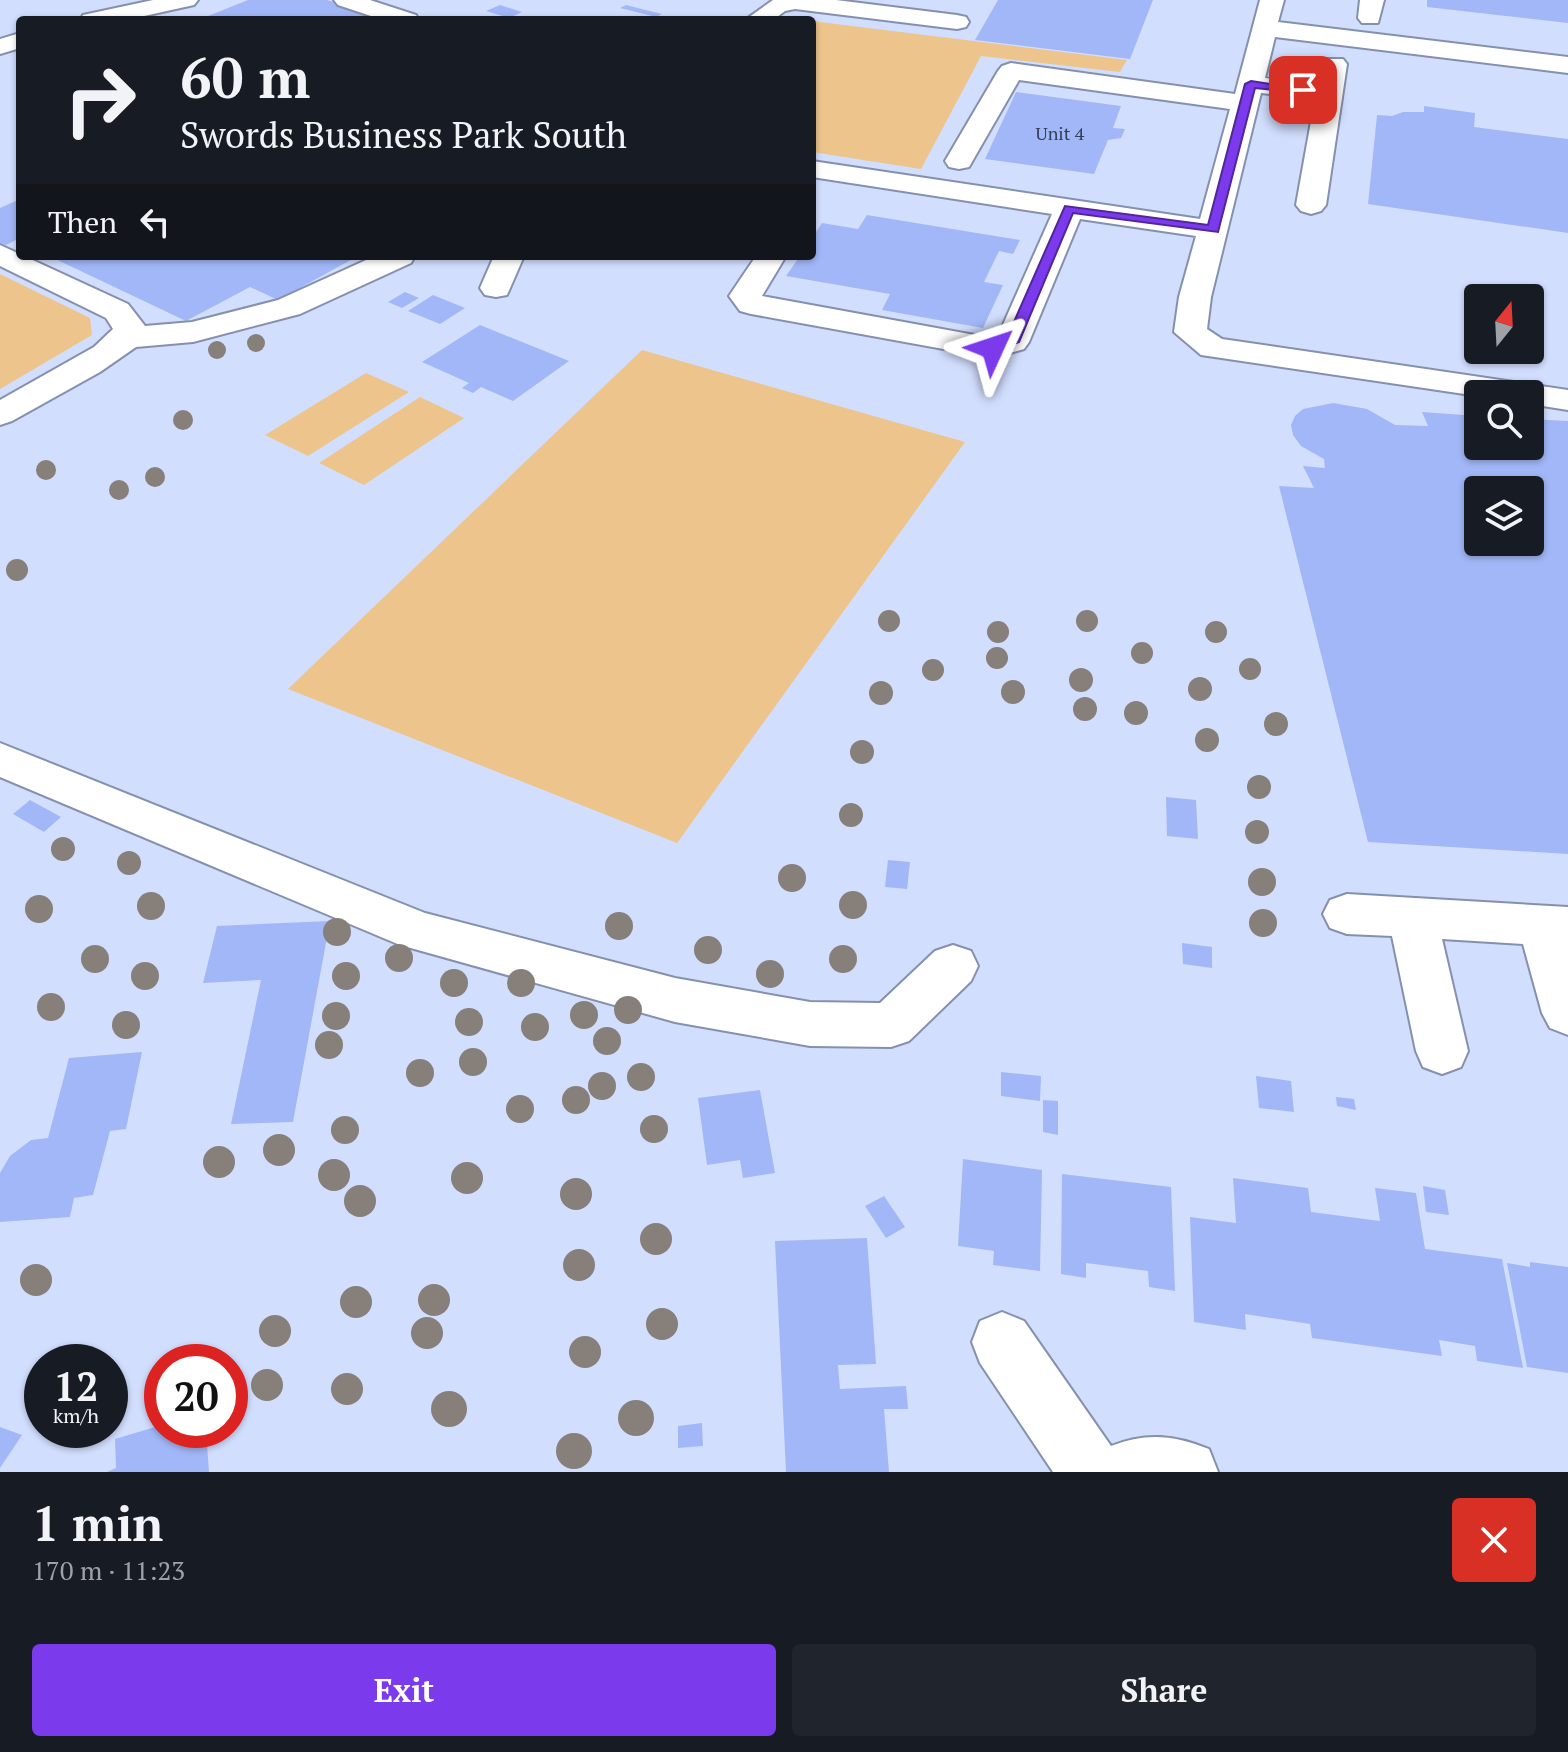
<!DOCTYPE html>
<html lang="en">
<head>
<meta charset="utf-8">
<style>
  :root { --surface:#171b24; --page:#20242c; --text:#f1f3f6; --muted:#9ea1a6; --accent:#7c3aed }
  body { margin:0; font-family:"PT Serif",serif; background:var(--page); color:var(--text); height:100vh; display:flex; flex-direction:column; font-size:30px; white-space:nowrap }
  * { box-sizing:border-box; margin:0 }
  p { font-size:26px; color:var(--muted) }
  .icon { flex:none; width:44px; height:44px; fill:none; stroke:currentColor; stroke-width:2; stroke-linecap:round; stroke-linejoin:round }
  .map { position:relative; height:1472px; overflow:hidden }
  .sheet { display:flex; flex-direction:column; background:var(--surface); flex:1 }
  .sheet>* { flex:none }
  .hud { position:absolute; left:16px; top:16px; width:800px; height:244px; border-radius:8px; box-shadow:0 2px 6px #0004; background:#171b24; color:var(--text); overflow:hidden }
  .needle { width:52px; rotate:18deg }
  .buttons { position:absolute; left:1464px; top:284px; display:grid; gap:16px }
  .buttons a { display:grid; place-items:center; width:80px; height:80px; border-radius:8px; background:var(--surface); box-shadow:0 2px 6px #0004; font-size:40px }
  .speed { position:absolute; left:24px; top:1344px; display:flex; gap:16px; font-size:40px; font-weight:700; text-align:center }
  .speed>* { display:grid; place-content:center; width:104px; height:104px; border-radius:50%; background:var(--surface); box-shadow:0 2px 6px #0004; line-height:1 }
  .speed small { font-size:20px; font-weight:400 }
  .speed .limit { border:12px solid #d22; background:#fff; color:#111 }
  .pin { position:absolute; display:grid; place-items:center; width:68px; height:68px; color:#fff; margin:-34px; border-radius:16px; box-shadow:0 4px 12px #0006 }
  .me { position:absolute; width:88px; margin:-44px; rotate:48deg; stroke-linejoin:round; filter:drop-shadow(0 0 6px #0008) }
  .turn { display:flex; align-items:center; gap:28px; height:168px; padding:0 32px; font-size:36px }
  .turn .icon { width:104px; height:104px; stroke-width:2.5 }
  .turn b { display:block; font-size:56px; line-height:68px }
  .then { display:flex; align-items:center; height:76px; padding:0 32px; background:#0003; gap:16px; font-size:30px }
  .round { display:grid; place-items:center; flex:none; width:84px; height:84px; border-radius:8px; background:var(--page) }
  .headline { display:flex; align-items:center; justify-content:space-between; height:136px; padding:0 32px }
  h1 { font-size:48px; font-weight:600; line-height:60px }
  .cta { display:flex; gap:16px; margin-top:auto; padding:16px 32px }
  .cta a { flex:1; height:92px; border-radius:8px; background:var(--accent); color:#fff; font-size:32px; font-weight:600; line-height:92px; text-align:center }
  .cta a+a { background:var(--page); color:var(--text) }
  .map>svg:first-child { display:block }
  .green { fill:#edc48b }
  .building { fill:#a2b7f7; fill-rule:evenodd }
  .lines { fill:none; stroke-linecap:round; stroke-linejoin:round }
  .minor-casing { stroke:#8590ae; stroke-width:4 }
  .minor { fill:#fff; fill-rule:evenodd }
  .tree { fill:#867f7a }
  .route { fill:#7c3aed; stroke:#51269a; stroke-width:2 }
  .labels { text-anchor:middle; stroke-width:7; stroke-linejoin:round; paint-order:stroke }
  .far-number-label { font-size:18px; fill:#363e56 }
</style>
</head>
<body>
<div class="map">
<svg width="1568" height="1472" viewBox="0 0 1568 1472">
  <rect width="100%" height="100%" fill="#d2defe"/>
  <path class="green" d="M 812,21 L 1127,60 L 1120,72 L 981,56 L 921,169 L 812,152 Z
    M 0,274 L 90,318 L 92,335 L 0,389 Z
    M 642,350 L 965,442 L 677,843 L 288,689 Z
    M 366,373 L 409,392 L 308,456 L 265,435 Z
    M 420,397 L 464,418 L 364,485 L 319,463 Z"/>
  <path class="building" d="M 248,0 L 327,0 L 387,19 L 198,20 Z
    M 998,0 L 1153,0 L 1130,59 L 975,40 Z
    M 1427,0 L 1568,0 L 1568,23 L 1427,7 Z
    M 500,5 L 522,12 L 509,18 L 486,11 Z
    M 626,5 L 662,14 L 656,17 L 620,8 Z
    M 1016,92 L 1121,106 L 1113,128 L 1125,129 L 1121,138 L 1108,140 L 1094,174 L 985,159 Z
    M 1424,106 L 1475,113 L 1474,127 L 1568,139 L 1568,233 L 1368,204 L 1377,115 L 1392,116 L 1403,112 L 1424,112 Z
    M 20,199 L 20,242 L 16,240 L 6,245 L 0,243 L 0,208 Z
    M 867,215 L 1020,240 L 1013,254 L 999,251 L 984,282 L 1003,285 L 983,328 L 882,310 L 890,294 L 786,276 L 800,256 L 812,256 L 812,238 L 822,223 L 858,229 Z
    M 49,256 L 358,256 L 278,300 L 250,287 L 186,321 Z
    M 405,292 L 419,298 L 402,308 L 388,302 Z
    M 433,295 L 465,308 L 440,324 L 408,311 Z
    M 480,325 L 569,361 L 513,401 L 481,387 L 473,393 L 462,388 L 469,383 L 422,362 Z
    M 1333,403 L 1367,409 L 1395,425 L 1428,426 L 1422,412 L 1478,416 L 1478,446 L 1530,446 L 1530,419 L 1568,421 L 1568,854 L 1368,842 L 1279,486 L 1314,488 L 1303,466 L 1325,468 L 1324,459 L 1301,446 L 1293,435 L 1291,425 L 1295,416 L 1303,409 ZM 1478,490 L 1530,490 L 1530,542 L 1478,542 Z
    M 1166,797 L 1196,800 L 1198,839 L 1167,836 Z
    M 30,800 L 61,817 L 44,832 L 13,814 Z
    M 888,860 L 910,862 L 907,889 L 885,887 Z
    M 330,921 L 293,1122 L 231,1124 L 261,980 L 203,983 L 217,926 Z
    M 1182,943 L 1212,947 L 1212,968 L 1183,964 Z
    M 142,1052 L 126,1129 L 110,1131 L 93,1195 L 74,1198 L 70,1217 L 0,1222 L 0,1173 L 10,1156 L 31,1140 L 48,1138 L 69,1058 Z
    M 1001,1072 L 1041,1076 L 1040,1101 L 1001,1096 Z
    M 1256,1076 L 1291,1081 L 1294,1112 L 1259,1108 Z
    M 760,1090 L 775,1173 L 743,1178 L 740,1160 L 707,1165 L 698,1098 Z
    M 1336,1097 L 1354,1099 L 1356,1110 L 1337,1106 Z
    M 1043,1100 L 1058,1101 L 1058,1135 L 1043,1132 Z
    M 963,1159 L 1042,1170 L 1040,1271 L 993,1265 L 994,1251 L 958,1246 Z
    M 1062,1174 L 1171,1187 L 1175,1291 L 1149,1287 L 1148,1271 L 1086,1263 L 1086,1278 L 1061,1274 Z
    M 1233,1178 L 1308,1188 L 1311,1212 L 1380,1221 L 1375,1188 L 1416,1193 L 1425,1249 L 1502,1259 L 1523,1368 L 1477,1361 L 1475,1346 L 1439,1340 L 1442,1356 L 1312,1338 L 1310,1324 L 1245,1314 L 1246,1330 L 1194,1322 L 1190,1217 L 1236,1223 Z
    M 1423,1186 L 1445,1190 L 1449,1215 L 1426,1212 Z
    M 884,1196 L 905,1227 L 886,1238 L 865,1206 Z
    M 867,1238 L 876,1364 L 838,1365 L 840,1389 L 906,1386 L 908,1409 L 884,1409 L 889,1472 L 786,1472 L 775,1241 Z
    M 1530,1262 L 1568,1267 L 1568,1373 L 1527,1367 L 1507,1263 L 1530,1267 Z
    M 702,1423 L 703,1446 L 678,1448 L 678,1426 Z
    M 162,1425 L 162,1430 L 206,1430 L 209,1472 L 107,1472 L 116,1468 L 115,1439 Z
    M 0,1427 L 22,1435 L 0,1468 Z"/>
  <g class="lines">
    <g class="minor-casing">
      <path id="minor" d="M 153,0 L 198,0 L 194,5 L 126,20 L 80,20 L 83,15 Z
        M 334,0 L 370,0 L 416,15 L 419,20 L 383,20 L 338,5 Z
        M 773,0 L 836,0 L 957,15 L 966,17 L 969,22 L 966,27 L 957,29 L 795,9 L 785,11 L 773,20 L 745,20 Z
        M 1260,0 L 1284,0 L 1278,22 L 1568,57 L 1568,73 L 1275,37 L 1265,78 L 1318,84 L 1325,59 L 1343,59 L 1347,64 L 1326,205 L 1321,211 L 1311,214 L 1301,211 L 1296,205 L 1315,99 L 1261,93 L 1211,297 L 1207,329 L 1222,339 L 1568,390 L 1568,410 L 1530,404 L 1530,394 L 1478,396 L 1201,355 L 1174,332 L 1179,297 L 1196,236 L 1080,219 L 1029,342 L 1024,349 L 993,358 L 751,314 L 740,311 L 729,296 L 756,256 L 786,256 L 762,296 L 991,338 L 998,336 L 1052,214 L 812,177 L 812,161 L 1200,219 L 1230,109 L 1019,80 L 969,167 L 959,169 L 949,167 L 945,161 L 998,71 L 1002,66 L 1011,63 L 1235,94 Z
        M 1360,0 L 1384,0 L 1378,23 L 1362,23 L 1358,18 Z
        M 20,33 L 20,48 L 0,54 L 0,39 Z
        M 0,245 L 128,304 L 145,326 L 192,322 L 278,300 L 375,256 L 415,256 L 411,263 L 300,314 L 193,342 L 136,347 L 100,372 L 12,421 L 0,425 L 0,400 L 94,347 L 113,329 L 106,318 L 0,266 Z
        M 494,256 L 524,256 L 507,295 L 496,297 L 485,295 L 480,288 Z
        M 0,743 L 425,913 L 675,978 L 810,1002 L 880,1003 L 935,951 L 953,945 L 971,951 L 978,966 L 971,981 L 909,1041 L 891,1047 L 810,1046 L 675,1022 L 400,945 L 0,777 Z
        M 1347,894 L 1568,907 L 1568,1035 L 1550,1028 L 1542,1013 L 1523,944 L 1442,939 L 1468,1051 L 1461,1067 L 1442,1074 L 1423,1067 L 1416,1051 L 1392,936 L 1347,934 L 1330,928 L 1323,914 L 1330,900 Z
        M 1002,1312 L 1024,1321 L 1111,1446 C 1146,1432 1175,1435 1209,1449 L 1218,1472 L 1053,1472 L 980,1363 L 972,1342 L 980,1321 Z"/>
    </g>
    <use href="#minor" class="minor"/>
  </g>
  <g class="tree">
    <circle cx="256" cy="343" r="9"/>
    <circle cx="217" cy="350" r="9"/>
    <circle cx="183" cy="420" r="10"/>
    <circle cx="46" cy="470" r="10"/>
    <circle cx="155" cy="477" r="10"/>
    <circle cx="119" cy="490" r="10"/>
    <circle cx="17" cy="570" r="11"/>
    <circle cx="889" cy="621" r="11"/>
    <circle cx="1087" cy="621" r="11"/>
    <circle cx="998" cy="632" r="11"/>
    <circle cx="1216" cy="632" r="11"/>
    <circle cx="1142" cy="653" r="11"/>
    <circle cx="997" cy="658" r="11"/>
    <circle cx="1250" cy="669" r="11"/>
    <circle cx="933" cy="670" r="11"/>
    <circle cx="1081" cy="680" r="12"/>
    <circle cx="1200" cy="689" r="12"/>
    <circle cx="1013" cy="692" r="12"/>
    <circle cx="881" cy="693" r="12"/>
    <circle cx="1085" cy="709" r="12"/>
    <circle cx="1136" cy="713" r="12"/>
    <circle cx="1276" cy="724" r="12"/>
    <circle cx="1207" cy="740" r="12"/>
    <circle cx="862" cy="752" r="12"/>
    <circle cx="1259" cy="787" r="12"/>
    <circle cx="851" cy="815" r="12"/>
    <circle cx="1257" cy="832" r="12"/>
    <circle cx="63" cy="849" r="12"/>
    <circle cx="129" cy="863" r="12"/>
    <circle cx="792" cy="878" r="14"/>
    <circle cx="1262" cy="882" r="14"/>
    <circle cx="853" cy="905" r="14"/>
    <circle cx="151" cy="906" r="14"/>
    <circle cx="39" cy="909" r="14"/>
    <circle cx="1263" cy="923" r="14"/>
    <circle cx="619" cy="926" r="14"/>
    <circle cx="337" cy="932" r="14"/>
    <circle cx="708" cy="950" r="14"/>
    <circle cx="399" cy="958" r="14"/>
    <circle cx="95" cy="959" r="14"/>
    <circle cx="843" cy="959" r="14"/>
    <circle cx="770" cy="974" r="14"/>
    <circle cx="145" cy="976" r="14"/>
    <circle cx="346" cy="976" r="14"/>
    <circle cx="454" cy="983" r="14"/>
    <circle cx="521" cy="983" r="14"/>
    <circle cx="51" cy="1007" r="14"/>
    <circle cx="628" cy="1010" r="14"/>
    <circle cx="584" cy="1015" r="14"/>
    <circle cx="336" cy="1016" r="14"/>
    <circle cx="469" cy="1022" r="14"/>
    <circle cx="126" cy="1025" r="14"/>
    <circle cx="535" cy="1027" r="14"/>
    <circle cx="607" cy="1041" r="14"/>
    <circle cx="329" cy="1045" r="14"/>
    <circle cx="473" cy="1062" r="14"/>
    <circle cx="420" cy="1073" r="14"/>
    <circle cx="641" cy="1077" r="14"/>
    <circle cx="602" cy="1086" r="14"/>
    <circle cx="576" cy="1100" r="14"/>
    <circle cx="520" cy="1109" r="14"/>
    <circle cx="654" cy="1129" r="14"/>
    <circle cx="345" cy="1130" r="14"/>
    <circle cx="279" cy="1150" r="16"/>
    <circle cx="219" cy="1162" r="16"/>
    <circle cx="334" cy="1175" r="16"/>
    <circle cx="467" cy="1178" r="16"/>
    <circle cx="576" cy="1194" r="16"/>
    <circle cx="360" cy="1201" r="16"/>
    <circle cx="656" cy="1239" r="16"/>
    <circle cx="579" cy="1265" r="16"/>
    <circle cx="36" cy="1280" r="16"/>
    <circle cx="434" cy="1300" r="16"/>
    <circle cx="356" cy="1302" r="16"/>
    <circle cx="662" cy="1324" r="16"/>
    <circle cx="275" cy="1331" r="16"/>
    <circle cx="427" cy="1333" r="16"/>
    <circle cx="585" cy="1352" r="16"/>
    <circle cx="267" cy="1385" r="16"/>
    <circle cx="347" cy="1389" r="16"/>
    <circle cx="449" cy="1409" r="18"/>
    <circle cx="636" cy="1418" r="18"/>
    <circle cx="574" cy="1451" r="18"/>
  </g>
  <path class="route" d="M 1251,81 L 1308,90 L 1303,93 L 1255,88 L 1218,232 L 1073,213 L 1019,342 L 998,351 L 988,351 L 988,345 L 1006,340 L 1065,206 L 1208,225 L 1245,84 Z"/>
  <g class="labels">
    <g class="far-number-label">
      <text x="1060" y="140">Unit 4</text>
    </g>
  </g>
</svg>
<div class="buttons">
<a><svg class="needle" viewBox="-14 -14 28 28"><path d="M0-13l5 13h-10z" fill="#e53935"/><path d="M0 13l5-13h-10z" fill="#9ea1a6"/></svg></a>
<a><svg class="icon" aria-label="search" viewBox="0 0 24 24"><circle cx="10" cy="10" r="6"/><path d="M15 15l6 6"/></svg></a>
<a><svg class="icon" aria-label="layers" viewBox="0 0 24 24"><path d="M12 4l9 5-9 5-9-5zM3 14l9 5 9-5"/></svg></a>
</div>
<div class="speed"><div>12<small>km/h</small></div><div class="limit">20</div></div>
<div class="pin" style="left:1303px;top:90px;background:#d93025"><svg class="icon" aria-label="arrive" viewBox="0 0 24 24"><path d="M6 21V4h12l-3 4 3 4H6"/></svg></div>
<svg class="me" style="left:993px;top:348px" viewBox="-20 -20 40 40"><path d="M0-17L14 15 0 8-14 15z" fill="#7c3aed" stroke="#fff" stroke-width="4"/></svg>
<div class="hud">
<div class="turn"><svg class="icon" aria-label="right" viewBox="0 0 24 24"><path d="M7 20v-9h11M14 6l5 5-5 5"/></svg><div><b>60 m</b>Swords Business Park South</div></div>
<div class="then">Then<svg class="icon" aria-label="left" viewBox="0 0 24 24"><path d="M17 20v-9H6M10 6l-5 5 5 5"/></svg></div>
</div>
</div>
<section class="sheet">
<div class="headline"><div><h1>1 min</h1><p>170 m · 11:23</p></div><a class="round" style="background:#d93025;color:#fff"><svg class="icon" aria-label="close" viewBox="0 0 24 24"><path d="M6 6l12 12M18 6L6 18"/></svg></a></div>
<div class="cta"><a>Exit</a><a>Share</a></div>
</section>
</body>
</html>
